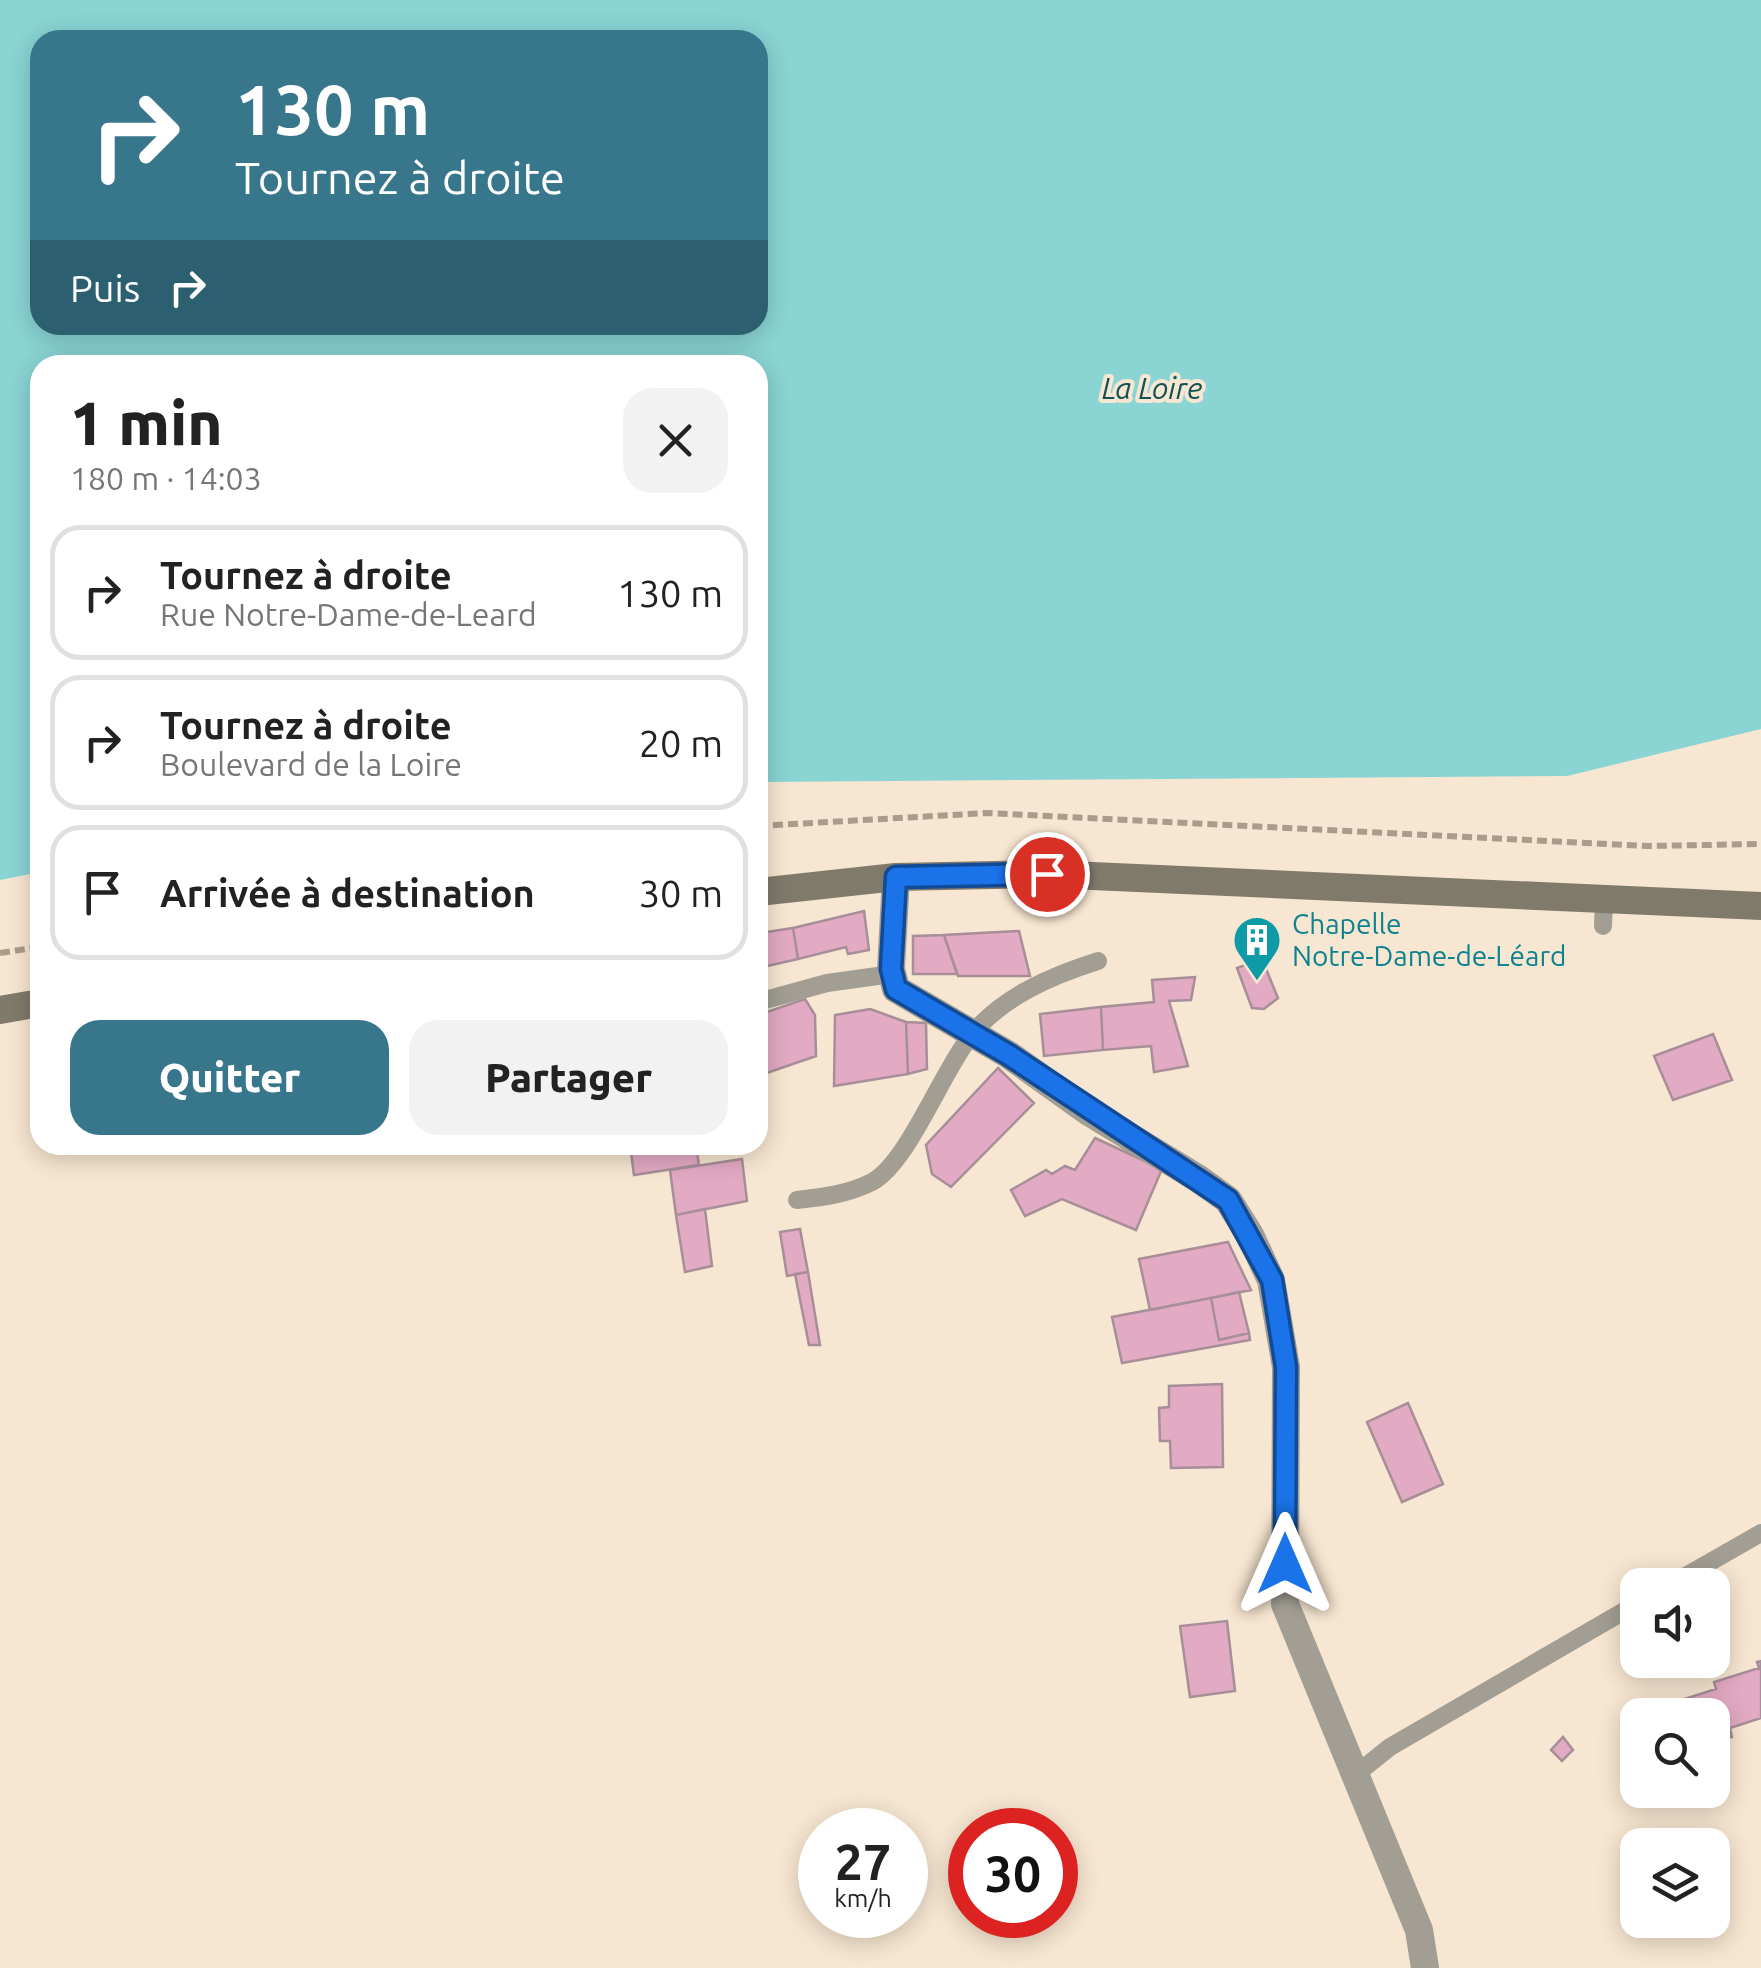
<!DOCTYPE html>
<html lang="fr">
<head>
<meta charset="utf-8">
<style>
  :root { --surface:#fff; --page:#f2f2f2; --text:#222; --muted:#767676; --line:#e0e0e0; --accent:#38778b }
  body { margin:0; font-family:Ubuntu,sans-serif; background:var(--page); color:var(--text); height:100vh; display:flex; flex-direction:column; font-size:38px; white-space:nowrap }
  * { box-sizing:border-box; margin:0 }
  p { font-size:32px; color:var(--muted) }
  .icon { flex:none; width:55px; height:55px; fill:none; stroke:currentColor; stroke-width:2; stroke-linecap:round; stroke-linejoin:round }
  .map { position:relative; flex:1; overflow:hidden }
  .side { position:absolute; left:30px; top:355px; width:738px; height:800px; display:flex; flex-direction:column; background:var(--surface); border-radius:30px; box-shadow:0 5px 25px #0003 }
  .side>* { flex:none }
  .guide { position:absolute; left:30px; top:30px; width:738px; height:305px; border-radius:30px; box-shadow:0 5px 25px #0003; background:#38778b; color:#fff; overflow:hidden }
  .tools { position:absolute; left:1620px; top:1568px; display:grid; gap:20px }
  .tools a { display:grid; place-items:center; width:110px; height:110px; border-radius:20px; background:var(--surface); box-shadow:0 5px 25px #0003; font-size:50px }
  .speed { position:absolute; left:798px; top:1808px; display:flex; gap:20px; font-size:50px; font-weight:700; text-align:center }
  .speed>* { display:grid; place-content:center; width:130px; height:130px; border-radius:50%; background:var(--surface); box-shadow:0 5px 25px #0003; line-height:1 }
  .speed small { font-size:25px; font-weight:400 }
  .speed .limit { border:15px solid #d22; background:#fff; color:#111 }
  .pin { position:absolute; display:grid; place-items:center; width:85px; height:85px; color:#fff; margin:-42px; border:5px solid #fff; border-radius:50%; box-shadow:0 2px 10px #0007 }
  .me { position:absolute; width:110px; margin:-55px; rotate:0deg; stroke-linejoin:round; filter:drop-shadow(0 0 8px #0008) }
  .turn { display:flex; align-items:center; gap:35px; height:210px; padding:0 40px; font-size:45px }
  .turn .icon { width:130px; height:130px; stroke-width:2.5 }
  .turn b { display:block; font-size:70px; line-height:85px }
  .then { display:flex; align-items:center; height:95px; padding:0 40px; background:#0003; gap:20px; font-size:38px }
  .round { display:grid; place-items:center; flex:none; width:105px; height:105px; border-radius:30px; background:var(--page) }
  .summary { display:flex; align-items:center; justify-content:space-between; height:170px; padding:0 40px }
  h1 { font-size:60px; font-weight:800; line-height:75px }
  .button { display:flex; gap:20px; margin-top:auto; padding:20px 40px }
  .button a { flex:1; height:115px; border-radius:30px; background:var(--accent); color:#fff; font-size:40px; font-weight:800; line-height:115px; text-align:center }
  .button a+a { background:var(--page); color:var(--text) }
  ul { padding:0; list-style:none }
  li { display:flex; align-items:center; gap:30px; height:135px; margin:0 20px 15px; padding:0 20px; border:5px solid var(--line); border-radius:30px }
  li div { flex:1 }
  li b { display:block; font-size:38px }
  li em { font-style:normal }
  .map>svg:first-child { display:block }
  .water { fill:#8ad4d4; fill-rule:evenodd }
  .building { fill:#e3aac3; stroke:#a78e98; stroke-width:2.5 }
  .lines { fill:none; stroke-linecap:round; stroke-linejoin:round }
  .path { stroke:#a99c8c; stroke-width:6; stroke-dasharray:10 5; stroke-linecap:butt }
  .service { stroke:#a29e94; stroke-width:18 }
  .minor { stroke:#a29e94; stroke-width:28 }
  .secondary { stroke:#807a6b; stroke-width:28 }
  .route-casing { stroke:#114b97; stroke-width:25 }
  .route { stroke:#1a73e8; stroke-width:18 }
  .labels { text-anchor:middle; stroke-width:8; stroke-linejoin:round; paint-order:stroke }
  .culture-label { font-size:28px; fill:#0d838f; stroke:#f7e6d1; text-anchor:start }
  .water-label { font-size:30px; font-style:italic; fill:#115253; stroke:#f7e6d1 }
</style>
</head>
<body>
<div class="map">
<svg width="1761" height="1968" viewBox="0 0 1761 1968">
  <rect width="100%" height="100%" fill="#f7e6d1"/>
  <path class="water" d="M 0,0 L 1761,0 L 1761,729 L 1567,776 L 758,782 L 758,365 L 40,365 L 40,872 L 0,880 ZM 40,40 L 758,40 L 758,325 L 40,325 Z"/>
  <path class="building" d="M 864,911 L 869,950 L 848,954 L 846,947 L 798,959 L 793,928 Z
    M 793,928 L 798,959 L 763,967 L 760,933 Z
    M 1019,931 L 1030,976 L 958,976 L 944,935 Z
    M 944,935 L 957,974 L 913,974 L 913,936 Z
    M 1262,959 L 1278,998 L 1264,1009 L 1252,1008 L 1237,968 Z
    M 1195,977 L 1191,1000 L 1169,1001 L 1188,1066 L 1154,1072 L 1151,1046 L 1103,1050 L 1101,1007 L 1154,1002 L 1152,980 Z
    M 805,999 L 815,1015 L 816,1056 L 758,1076 L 758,1015 Z
    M 1101,1007 L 1103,1050 L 1044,1056 L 1040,1014 Z
    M 870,1009 L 906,1022 L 908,1074 L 834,1086 L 835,1015 Z
    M 906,1022 L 926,1023 L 927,1069 L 908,1074 Z
    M 1713,1034 L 1732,1080 L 1673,1100 L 1654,1056 Z
    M 998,1068 L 1034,1103 L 951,1187 L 932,1174 L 926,1145 Z
    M 1095,1138 L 1162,1169 L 1136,1230 L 1062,1199 L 1025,1216 L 1011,1190 L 1046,1170 L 1052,1174 L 1065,1166 L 1075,1170 Z
    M 630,1145 L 696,1145 L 699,1165 L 634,1175 Z
    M 742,1159 L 747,1201 L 676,1215 L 670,1170 Z
    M 705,1209 L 712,1266 L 685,1272 L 676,1215 Z
    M 800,1229 L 808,1272 L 787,1276 L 780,1232 Z
    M 1228,1242 L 1251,1290 L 1150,1310 L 1139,1259 Z
    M 808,1272 L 820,1345 L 809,1345 L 795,1274 Z
    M 1239,1292 L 1249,1333 L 1219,1340 L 1211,1298 Z
    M 1211,1298 L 1219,1340 L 1249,1333 L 1250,1340 L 1122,1363 L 1112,1317 Z
    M 1222,1384 L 1223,1467 L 1171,1468 L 1170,1441 L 1160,1441 L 1159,1408 L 1169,1407 L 1169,1386 Z
    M 1408,1403 L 1443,1484 L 1402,1502 L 1367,1422 Z
    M 1712,1606 L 1727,1639 L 1715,1644 L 1712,1639 Z
    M 1227,1621 L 1235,1691 L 1190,1697 L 1180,1626 Z
    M 1761,1661 L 1761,1718 L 1730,1728 L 1732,1737 L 1712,1743 L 1712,1715 L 1676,1715 L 1672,1703 L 1716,1689 L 1714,1682 L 1759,1668 L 1757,1662 Z
    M 1563,1737 L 1573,1750 L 1562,1761 L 1551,1750 Z"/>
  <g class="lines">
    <path class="path" d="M 758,826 L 987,813 L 1649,846 L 1761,844
      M 0,953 L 40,947"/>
    <path class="service" d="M 1603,926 L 1604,900
      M 758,1002 L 827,983 L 892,974
      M 797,1200 C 824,1197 848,1194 872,1182 C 908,1163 943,1069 972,1034 C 1004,996 1051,976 1098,961
      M 1670,1585 L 1761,1533
      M 1355,1775 L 1390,1747 L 1638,1603"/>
    <path class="minor" d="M 896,877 L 891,969 L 896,989 L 1009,1055 L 1089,1112 L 1199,1179 L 1228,1200 L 1250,1235 L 1271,1280 L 1286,1367 L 1285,1604 L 1419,1930 L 1425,1968"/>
    <path class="secondary" d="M 758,892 L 896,877 L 1047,874 L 1761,906
      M 0,1010 L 40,1003"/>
  </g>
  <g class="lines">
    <g class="route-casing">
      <path id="route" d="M 1047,874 L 896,877 L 891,969 L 896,989 L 1009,1055 L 1228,1200 L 1272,1280 L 1286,1367 L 1285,1564"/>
    </g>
    <use href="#route" class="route"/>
  </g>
  <defs>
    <g id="building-pin" transform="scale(2.5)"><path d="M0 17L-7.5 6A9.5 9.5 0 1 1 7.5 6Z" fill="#0f9aa8" stroke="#f7e6d1"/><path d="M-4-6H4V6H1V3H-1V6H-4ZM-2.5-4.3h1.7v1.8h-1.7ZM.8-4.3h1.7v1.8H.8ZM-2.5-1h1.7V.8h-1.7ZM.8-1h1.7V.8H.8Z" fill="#fff"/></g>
  </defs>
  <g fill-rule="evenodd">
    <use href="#building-pin" x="1257" y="940"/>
  </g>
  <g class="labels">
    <g class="culture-label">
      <text x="1292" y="934">Chapelle<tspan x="1292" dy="32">Notre-Dame-de-Léard</tspan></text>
    </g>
    <g class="water-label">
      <text x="1152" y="399">La Loire</text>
    </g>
  </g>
</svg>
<div class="tools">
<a><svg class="icon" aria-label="sound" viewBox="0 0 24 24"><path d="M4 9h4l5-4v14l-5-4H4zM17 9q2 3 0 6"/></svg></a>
<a><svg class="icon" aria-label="search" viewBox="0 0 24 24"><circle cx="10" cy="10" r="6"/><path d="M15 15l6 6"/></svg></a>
<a><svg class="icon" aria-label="layers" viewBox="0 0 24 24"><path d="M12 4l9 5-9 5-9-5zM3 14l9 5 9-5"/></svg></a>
</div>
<div class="speed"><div>27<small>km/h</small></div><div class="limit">30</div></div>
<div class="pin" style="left:1047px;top:874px;background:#d93025"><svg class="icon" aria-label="arrive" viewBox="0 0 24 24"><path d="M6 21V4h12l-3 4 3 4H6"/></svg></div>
<svg class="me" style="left:1285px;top:1564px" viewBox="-20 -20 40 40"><path d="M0-17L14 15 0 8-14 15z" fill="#1a73e8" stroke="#fff" stroke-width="4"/></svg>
<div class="guide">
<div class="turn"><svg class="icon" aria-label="right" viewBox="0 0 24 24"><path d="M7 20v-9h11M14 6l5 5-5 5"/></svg><div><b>130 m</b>Tournez à droite</div></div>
<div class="then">Puis<svg class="icon" aria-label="right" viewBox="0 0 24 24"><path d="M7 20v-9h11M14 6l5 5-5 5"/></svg></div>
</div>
<section class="side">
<div class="summary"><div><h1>1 min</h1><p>180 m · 14:03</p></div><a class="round"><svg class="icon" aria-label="close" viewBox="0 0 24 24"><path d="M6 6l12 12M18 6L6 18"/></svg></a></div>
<ul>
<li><svg class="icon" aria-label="right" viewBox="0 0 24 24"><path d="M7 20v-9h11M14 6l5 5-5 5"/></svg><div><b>Tournez à droite</b><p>Rue Notre-Dame-de-Leard</p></div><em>130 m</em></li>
<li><svg class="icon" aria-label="right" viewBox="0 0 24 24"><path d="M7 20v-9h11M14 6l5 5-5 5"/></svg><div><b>Tournez à droite</b><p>Boulevard de la Loire</p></div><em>20 m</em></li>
<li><svg class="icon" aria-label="arrive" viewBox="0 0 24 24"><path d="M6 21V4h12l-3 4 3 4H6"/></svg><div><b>Arrivée à destination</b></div><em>30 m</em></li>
</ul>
<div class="button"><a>Quitter</a><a>Partager</a></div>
</section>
</div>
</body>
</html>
